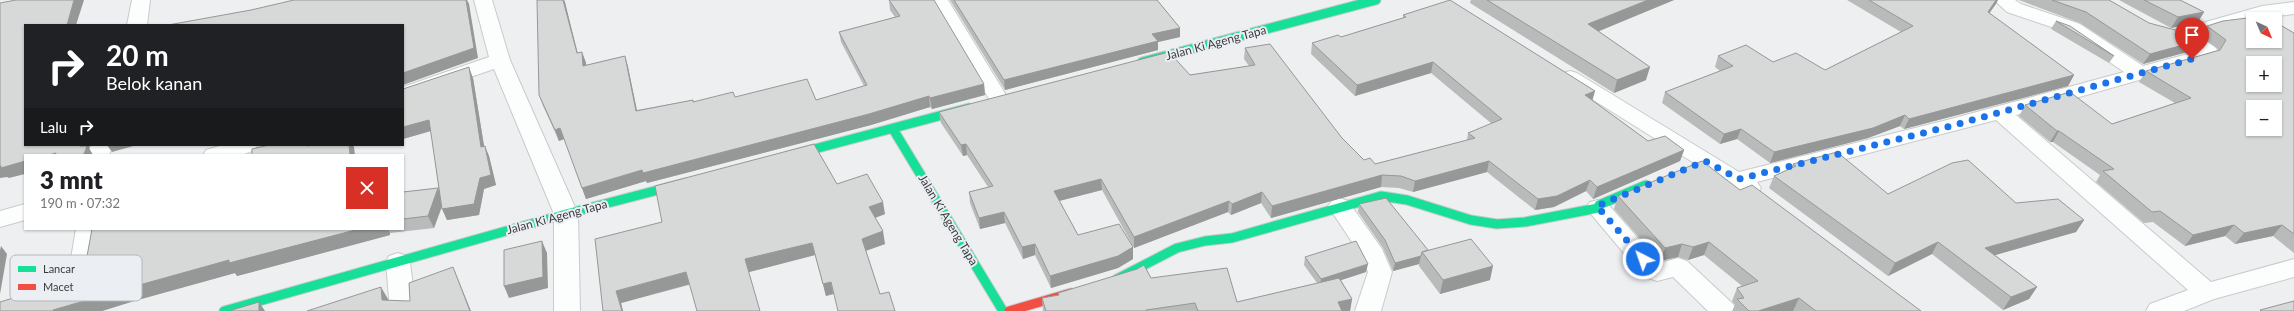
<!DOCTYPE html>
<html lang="id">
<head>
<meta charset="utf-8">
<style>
  :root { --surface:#fff; --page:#f6f6f6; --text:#202124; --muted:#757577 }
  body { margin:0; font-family:Lato,sans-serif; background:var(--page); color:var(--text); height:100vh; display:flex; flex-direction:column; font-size:15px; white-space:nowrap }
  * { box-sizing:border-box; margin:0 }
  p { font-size:13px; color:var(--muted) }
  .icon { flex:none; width:22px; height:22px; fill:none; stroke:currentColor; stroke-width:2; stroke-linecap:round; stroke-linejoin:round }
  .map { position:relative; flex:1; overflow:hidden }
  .sheet { position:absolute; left:24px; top:154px; width:380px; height:76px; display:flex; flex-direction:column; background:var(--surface); border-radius:0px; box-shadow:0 1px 3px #0004 }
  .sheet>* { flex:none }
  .guide { position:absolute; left:24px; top:24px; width:380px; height:122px; border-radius:0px; box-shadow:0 1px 3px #0004; background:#202124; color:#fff; overflow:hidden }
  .needle { width:26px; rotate:136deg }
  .tools { position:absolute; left:2246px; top:12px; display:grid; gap:8px }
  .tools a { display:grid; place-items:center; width:36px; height:36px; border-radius:0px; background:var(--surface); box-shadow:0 1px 3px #0004; font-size:20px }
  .pin { position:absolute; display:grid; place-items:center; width:34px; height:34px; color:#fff; margin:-41px -17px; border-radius:50% 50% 50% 0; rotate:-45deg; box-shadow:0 0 4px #0007 }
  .pin .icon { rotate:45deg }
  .me { position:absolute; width:44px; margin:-22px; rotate:319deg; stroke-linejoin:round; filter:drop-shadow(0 0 3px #0008) }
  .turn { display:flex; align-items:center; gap:14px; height:84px; padding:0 16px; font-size:18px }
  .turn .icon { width:52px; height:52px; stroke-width:2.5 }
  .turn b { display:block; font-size:28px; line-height:34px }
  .then { display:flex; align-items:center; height:38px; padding:0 16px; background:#0003; gap:8px; font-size:15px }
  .round { display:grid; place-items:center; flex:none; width:42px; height:42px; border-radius:0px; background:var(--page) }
  .summary { display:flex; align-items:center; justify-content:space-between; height:68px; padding:0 16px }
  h1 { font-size:24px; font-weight:800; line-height:30px }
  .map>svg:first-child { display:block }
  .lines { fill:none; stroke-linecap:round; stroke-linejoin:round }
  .street-casing { stroke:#c9cacc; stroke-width:2 }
  .fast-casing { stroke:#c9cacc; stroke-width:11 }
  .jam-casing { stroke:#c9cacc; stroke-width:11 }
  .street { fill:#fcfdfd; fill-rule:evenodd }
  .fast { stroke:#16e098; stroke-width:9 }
  .jam { stroke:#f24e42; stroke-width:9 }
  .wall { fill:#b9baba }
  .shaded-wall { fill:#969797 }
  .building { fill:#d7d8d8; stroke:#969797; fill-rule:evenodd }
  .route { stroke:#1a73e8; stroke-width:7; stroke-dasharray:0 12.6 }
  .labels { text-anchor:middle; stroke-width:4; stroke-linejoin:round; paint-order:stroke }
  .street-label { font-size:12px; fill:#3a3b3d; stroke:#ebeef3 }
  .key { fill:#ebeef3; stroke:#b6b8bc; stroke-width:1 }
  .key-label { font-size:11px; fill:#3a3b3d }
</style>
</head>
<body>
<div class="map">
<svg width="2294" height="311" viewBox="0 0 2294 311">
  <rect width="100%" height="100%" fill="#edeff1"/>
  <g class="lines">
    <g class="street-casing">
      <path id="street" d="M 132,0 L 150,0 L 147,25 L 127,25 Z
        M 474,0 L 492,0 L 510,60 L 578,214 L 580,311 L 554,311 L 554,214 L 494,69 L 403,100 L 403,87 L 489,57 Z
        M 930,0 L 948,0 L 1009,100 L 1006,104 L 999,106 L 992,104 Z
        M 1994,0 L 2015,0 L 2021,4 L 2080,24 L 2143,66 L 2195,52 L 2174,39 L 2171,35 L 2174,31 L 2262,6 L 2294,2 L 2294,14 L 2253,19 L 2197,36 L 2215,47 L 2218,51 L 2213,59 L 2016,115 L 2211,282 L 2294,259 L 2294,277 L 2214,299 L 2184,311 L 2146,311 L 2150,304 L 2188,290 L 1996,120 L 1757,182 L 1761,188 L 1758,193 L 1750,196 L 1742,193 L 1563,81 L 1560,77 L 1563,73 L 1570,71 L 1577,73 L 1739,172 L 1947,120 L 2124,72 L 2066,32 L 2007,12 Z
        M 91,145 L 113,145 L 109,155 L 87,155 Z
        M 223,145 L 258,145 C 248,160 219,155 203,155 L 206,150 Z
        M 1340,198 L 1348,201 L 1382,249 L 1392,272 L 1381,311 L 1355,311 L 1368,272 L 1362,257 L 1328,206 L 1332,201 Z
        M 1598,200 L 1606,202 L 1660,263 L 1678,258 L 1687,261 L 1733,304 L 1737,311 L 1708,311 L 1673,277 L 1657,281 L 1643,276 L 1586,208 L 1590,202 Z
        M 25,204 L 25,220 L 0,227 L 0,211 Z
        M 76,229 L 100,229 L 88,311 L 62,311 Z
        M 398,253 L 407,256 L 410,262 L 416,311 L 390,311 L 386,262 L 389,256 Z"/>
    </g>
    <g class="fast-casing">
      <path id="fast" d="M 1142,62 L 1376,0
        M 893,129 L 1003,311
        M 788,156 L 969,108
        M 1117,279 L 1177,248 L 1205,241 L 1232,238 L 1381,196 L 1407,200 L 1471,220 L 1497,224 L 1525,222 L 1598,208 L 1599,205 L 1646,185
        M 224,311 L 566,214 L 685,183"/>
    </g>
    <g class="jam-casing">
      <path id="jam" d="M 1009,311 L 1071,293"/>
    </g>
    <use href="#street" class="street"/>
    <use href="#fast" class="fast"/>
    <use href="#jam" class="jam"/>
  </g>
  <path class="wall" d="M 564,0 L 578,53 L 582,52 L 586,63 L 586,65 L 625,56 L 628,67 L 637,110 L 693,100 L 694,102 L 735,97 L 816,100 L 864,86 L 841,42 L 839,32 L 895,17 L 890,10 L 889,0 L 984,84 L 985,95 L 932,109 L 930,107 L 871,125 L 647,183 L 646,181 L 586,199 L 564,139 L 559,141 L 543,106 L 539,95 Z
    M 950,0 L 1157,0 L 1180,28 L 1180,37 L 1158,42 L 1158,50 L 1005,90 Z
    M 1471,0 L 1674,0 L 1598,31 L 1646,80 L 1614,93 L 1470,3 Z
    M 1847,0 L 1998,0 L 1989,13 L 2074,75 L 2068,86 L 1904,129 L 1900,126 L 1868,138 L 1770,163 L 1737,139 L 1720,144 L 1662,103 L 1665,92 L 1720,71 L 1715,67 L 1718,56 L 1773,62 L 1825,70 L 1901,32 Z
    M 2019,0 L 2109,0 L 2191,51 L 2143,64 L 2080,23 Z
    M 2119,0 L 2180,0 L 2204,12 L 2198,22 L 2171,28 Z
    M 1403,15 L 1592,100 L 1648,141 L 1684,150 L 1680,161 L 1593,199 L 1586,191 L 1554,207 L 1535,210 L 1487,172 L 1413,192 L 1399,188 L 1381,187 L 1271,218 L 1261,203 L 1231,215 L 1228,212 L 1134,248 L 1102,190 L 1059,201 L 1078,235 L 1133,259 L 1118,268 L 1051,288 L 1035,255 L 1023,259 L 1005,223 L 980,229 L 970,203 L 969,192 L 988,187 L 967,155 L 963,156 L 941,123 L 939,112 L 1249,66 L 1244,59 L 1245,48 L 1342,138 L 1364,160 L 1375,164 L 1467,140 L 1468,133 L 1492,124 L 1431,73 L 1355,96 L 1311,54 L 1312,43 L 1341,37 L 1403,18 Z
    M 2056,21 L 2114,56 L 2109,63 L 2051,29 Z
    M 2207,26 L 2294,33 L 2294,253 L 2273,236 L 2235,244 L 2225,236 L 2185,246 L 2153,222 L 2144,223 L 2096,182 L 2100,175 L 2053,142 L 2050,142 L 2019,116 L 2025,105 L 2112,124 L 2175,103 L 2139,82 L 2146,71 L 2219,50 L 2201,36 Z
    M 473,78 L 484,146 L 489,156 L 496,185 L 484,189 L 479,215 L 447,220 L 442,207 L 434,228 L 390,233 L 390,235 L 237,276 L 235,273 L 134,301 L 102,311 L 0,311 L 53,286 L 63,299 L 62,300 L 79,300 L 92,229 L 403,229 L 403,192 L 439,190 L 431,131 L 403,139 L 403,89 Z
    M 1793,164 L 1888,194 L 2016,203 L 2084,220 L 2076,232 L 1995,255 L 2037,287 L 2029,299 L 2003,310 L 1932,254 L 1888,276 L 1769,188 L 1774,176 L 1791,168 Z
    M 837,184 L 885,214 L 875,218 L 885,244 L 866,251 L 880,294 L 895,311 L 833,294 L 826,296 L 815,255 L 749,272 L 689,285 L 621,303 L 623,311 L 603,311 Z
    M 1740,190 L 1921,311 L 1732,311 L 1735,305 L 1732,301 L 1737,288 L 1742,286 L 1704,255 L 1688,260 L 1678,257 L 1660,261 L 1614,209 L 1618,196 Z
    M 1359,204 L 1428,250 L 1490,280 L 1440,294 L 1419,266 L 1419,264 L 1393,271 L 1383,248 L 1358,212 Z
    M 1305,257 L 1366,272 L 1341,280 L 1352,299 L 1350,311 L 1043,311 L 1042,298 L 1059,295 L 1058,293 L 1151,278 L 1237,302 L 1317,283 L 1304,265 Z"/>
  <path class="shaded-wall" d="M 74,0 L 84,0 L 76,25 L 67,25 Z
    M 466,0 L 467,0 L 469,4 L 478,58 L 403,85 L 403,73 Z
    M 563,0 L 564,0 L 565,2 L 580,64 L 577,53 Z
    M 1648,0 L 1674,0 L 1585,37 L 1588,24 Z
    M 1996,0 L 1998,0 L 1996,4 L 1983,22 L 1988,12 Z
    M 2204,12 L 2198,22 L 2171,28 L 2178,17 Z
    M 1180,28 L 1180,37 L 1158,42 L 1158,50 L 1005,90 L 1004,80 L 1152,34 Z
    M 2198,41 L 2191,51 L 2143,64 L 2150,54 Z
    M 582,52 L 586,63 L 587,76 L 583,66 Z
    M 625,56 L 628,67 L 639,121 L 636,111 Z
    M 1433,62 L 1431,73 L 1355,96 L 1357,85 Z
    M 469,67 L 473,78 L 486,158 L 481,147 Z
    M 1650,67 L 1646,80 L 1614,93 L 1617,80 Z
    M 2074,75 L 2068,86 L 1904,129 L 1909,119 Z
    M 984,84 L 985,95 L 932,109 L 930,98 Z
    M 1595,91 L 1592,102 L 1585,95 Z
    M 929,96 L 930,107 L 871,125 L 647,183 L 643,173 Z
    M 1905,115 L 1900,126 L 1868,138 L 1770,163 L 1774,152 Z
    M 429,120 L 434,130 L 403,139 L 403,127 Z
    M 560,128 L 564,139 L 559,141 L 555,130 Z
    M 1741,129 L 1737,139 L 1720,144 L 1724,134 Z
    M 2057,131 L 2059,131 L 2053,142 L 2050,142 Z
    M 966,144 L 967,155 L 963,156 L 961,145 Z
    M 79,145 L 90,145 L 89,148 L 93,155 L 79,155 Z
    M 107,145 L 137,145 L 112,152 Z
    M 349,145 L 353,145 L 354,147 L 355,155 L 350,155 Z
    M 485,146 L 489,156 L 496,185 L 484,189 L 479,215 L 447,220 L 442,209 L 480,178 Z
    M 1684,150 L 1680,161 L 1593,199 L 1597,187 Z
    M 25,161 L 25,174 L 9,178 L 7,177 L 0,178 L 0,166 Z
    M 1489,161 L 1487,172 L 1413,192 L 1415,181 Z
    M 642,170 L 646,181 L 586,199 L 582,188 Z
    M 1382,175 L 1381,187 L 1271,218 L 1272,206 Z
    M 1101,179 L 1102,190 L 1055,202 L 1054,191 Z
    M 1590,180 L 1586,191 L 1554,207 L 1535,210 L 1538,199 Z
    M 438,188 L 444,200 L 434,228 L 428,216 Z
    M 1262,192 L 1261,203 L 1231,215 L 1232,204 Z
    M 1229,201 L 1228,212 L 1134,248 L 1134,237 Z
    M 883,202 L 885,214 L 872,219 L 869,207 Z
    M 1004,212 L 1005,223 L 980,229 L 979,218 Z
    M 2084,220 L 2076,232 L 1978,260 L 1985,248 Z
    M 2234,225 L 2225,236 L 2185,246 L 2193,235 Z
    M 2282,225 L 2273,236 L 2235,244 L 2244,233 Z
    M 359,229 L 388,229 L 390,233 L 390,235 L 237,276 L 235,273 L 134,301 L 102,311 L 53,311 L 51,300 L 53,286 L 63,299 L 61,308 L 125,289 L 229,260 Z
    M 883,231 L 885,244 L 865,251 L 862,239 Z
    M 542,241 L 547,253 L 548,288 L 509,298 L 504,286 Z
    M 1709,242 L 1704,255 L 1688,260 L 1693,247 Z
    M 1938,242 L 1932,254 L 1888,276 L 1895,263 Z
    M 812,243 L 815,255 L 749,272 L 745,259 Z
    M 1035,244 L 1035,255 L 1023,259 L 1022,247 Z
    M 1682,244 L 1678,257 L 1660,261 L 1665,248 Z
    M 1,246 L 7,254 L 0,294 L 0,250 Z
    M 1133,247 L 1133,259 L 1118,268 L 1051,288 L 1050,276 Z
    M 1421,256 L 1419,264 L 1393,271 L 1395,263 Z
    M 1368,264 L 1366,272 L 1320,287 L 1321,279 Z
    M 1493,266 L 1490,280 L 1440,294 L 1443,280 Z
    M 453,267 L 458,279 L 471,311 L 470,311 Z
    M 686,272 L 690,284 L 621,303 L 623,311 L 622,311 L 616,291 Z
    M 831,282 L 833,294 L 826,296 L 823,284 Z
    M 381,287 L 388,299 L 389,311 L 382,300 Z
    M 2037,287 L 2029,299 L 2003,310 L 2011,297 Z
    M 1799,298 L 1793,311 L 1758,311 Z
    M 1352,299 L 1350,311 L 1337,311 L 1338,302 Z
    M 259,302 L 265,311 L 259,311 Z"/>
  <path class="building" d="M 16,0 L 74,0 L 67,25 L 25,25 L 25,145 L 79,145 L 80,146 L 87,146 L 84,154 L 79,155 L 55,155 L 56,153 L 49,155 L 25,155 L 25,161 L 1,168 L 1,166 L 0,166 L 0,3 Z
    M 294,0 L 466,0 L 474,48 L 403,73 L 403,25 L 168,25 L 251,10 Z
    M 537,0 L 563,0 L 577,53 L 582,52 L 583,66 L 625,56 L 636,111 L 693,100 L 693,102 L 733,92 L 735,97 L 807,79 L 816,100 L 867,85 L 839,32 L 900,16 L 889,0 L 934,0 L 984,84 L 930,98 L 929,96 L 869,114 L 643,173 L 642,170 L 582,188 L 560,128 L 555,130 L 539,95 Z
    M 954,0 L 1157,0 L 1180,28 L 1152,34 L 1158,41 L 1004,80 Z
    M 1450,0 L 1595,91 L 1585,95 L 1648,141 L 1665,136 L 1684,150 L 1597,187 L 1590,180 L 1557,196 L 1538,199 L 1489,161 L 1415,181 L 1401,176 L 1382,175 L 1272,206 L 1262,192 L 1232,204 L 1229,201 L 1134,237 L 1101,179 L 1054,191 L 1078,235 L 1119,224 L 1133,247 L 1118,256 L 1050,276 L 1035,244 L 1022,247 L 1004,212 L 979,218 L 969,192 L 993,186 L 966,144 L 961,145 L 939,112 L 1169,52 L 1190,75 L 1255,65 L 1245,48 L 1270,44 L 1342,138 L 1364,160 L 1370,158 L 1375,164 L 1475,138 L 1468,133 L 1502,119 L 1433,62 L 1357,85 L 1312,43 L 1338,35 L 1341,37 L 1406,17 L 1403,15 Z
    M 1487,0 L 1648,0 L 1588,24 L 1650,67 L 1617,80 Z
    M 1869,0 L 1996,0 L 1988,12 L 2074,75 L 1909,119 L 1905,115 L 1873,128 L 1774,152 L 1741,129 L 1724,134 L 1665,92 L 1733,66 L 1718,56 L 1746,45 L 1773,62 L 1796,53 L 1825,70 L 1913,26 Z
    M 2052,0 L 2109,0 L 2149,23 L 2183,32 L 2198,41 L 2150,54 L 2086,12 Z
    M 2144,0 L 2180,0 L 2204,12 L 2178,17 Z
    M 2263,16 L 2269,19 L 2253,19 L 2253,41 L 2275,41 L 2275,22 L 2294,33 L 2294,234 L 2282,225 L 2244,233 L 2234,225 L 2193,235 L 2160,211 L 2152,212 L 2103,171 L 2114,169 L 2059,131 L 2057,131 L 2025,105 L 2070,92 L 2112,124 L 2191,98 L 2146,71 L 2220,50 L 2226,40 L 2207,26 L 2223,21 ZM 2253,63 L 2275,63 L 2275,85 L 2253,85 ZM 2253,107 L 2275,107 L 2275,129 L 2253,129 Z
    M 2056,21 L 2070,26 L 2114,56 Z
    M 469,67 L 481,147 L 485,146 L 491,175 L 480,178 L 474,204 L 442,209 L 429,120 L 403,127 L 403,89 Z
    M 814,144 L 837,184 L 867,174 L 883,202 L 869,207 L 883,231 L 862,239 L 880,294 L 889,292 L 895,311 L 838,311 L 831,282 L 823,284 L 812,243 L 745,259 L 760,311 L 697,311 L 686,272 L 616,291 L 622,311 L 603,311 L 595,239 L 662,222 L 655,186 Z
    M 269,145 L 307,145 L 307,146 L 312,145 L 349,145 L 350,155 L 252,155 L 252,149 Z
    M 1837,152 L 1888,194 L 1952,163 L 1968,160 L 2016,203 L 2058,199 L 2084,220 L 1985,248 L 2037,287 L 2011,297 L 1938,242 L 1895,263 L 1774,176 L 1796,166 L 1793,164 Z
    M 1702,161 L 1740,190 L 1752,185 L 1921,311 L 1816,311 L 1799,298 L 1758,311 L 1749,311 L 1737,299 L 1744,298 L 1737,288 L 1758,281 L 1709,242 L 1693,247 L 1682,244 L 1665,248 L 1618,196 Z
    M 438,188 L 428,216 L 403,219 L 403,192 Z
    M 1386,198 L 1428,250 L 1422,252 L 1421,256 L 1395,263 L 1385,240 L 1359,204 Z
    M 92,229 L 359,229 L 229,263 L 229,260 L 125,289 L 53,310 L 53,311 L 0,311 L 0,302 L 53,286 L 51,300 L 79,300 Z
    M 1471,239 L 1493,266 L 1443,280 L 1422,252 Z
    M 542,241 L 543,277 L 504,286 L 504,250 Z
    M 1356,241 L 1368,264 L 1321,279 L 1305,257 Z
    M 1144,265 L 1151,278 L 1227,268 L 1237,302 L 1339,278 L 1352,299 L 1338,302 L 1342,311 L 1198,311 L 1195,303 L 1146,310 L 1147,311 L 1046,311 L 1042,298 L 1059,295 L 1058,293 L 1137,269 Z
    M 453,267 L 470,311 L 307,311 L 381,287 L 382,300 L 410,301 L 409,283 Z
    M 2294,301 L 2294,311 L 2261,311 L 2260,310 Z
    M 259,302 L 259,311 L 232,311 L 232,310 Z"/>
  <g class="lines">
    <path class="route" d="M 1643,259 L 1597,206 L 1705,161 L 1739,179 L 1951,126 L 2192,59"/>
  </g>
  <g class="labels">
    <g class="street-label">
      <text transform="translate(1216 43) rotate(-15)" y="4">Jalan Ki Ageng Tapa</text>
      <text transform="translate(557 217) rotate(-15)" y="4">Jalan Ki Ageng Tapa</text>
      <text transform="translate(948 220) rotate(59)" y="4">Jalan Ki Ageng Tapa</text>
    </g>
  </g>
  <rect x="10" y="255" width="132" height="46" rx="6" class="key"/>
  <rect x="18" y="266" width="18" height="6" fill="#16e098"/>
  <rect x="18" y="284" width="18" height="6" fill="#f24e42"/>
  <g class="key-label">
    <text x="43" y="273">Lancar</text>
    <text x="43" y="291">Macet</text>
  </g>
</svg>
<div class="tools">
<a><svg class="needle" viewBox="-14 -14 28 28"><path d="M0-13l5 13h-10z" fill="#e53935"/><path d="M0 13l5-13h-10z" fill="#757577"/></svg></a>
<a>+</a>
<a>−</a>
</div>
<div class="pin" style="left:2192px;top:59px;background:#d93025"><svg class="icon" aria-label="arrive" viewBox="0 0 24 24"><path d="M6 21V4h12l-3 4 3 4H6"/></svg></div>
<svg class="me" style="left:1643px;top:259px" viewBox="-20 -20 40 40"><circle r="17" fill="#1a73e8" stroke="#fff" stroke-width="3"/><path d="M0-11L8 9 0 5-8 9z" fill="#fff"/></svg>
<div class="guide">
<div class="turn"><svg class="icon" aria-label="right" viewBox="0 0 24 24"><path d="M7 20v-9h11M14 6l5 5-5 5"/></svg><div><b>20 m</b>Belok kanan</div></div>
<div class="then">Lalu<svg class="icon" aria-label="right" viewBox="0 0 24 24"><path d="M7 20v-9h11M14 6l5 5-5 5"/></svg></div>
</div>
<section class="sheet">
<div class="summary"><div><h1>3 mnt</h1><p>190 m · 07:32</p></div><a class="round" style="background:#d93025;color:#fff"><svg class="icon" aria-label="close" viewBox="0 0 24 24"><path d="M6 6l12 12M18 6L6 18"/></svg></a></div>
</section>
</div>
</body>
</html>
